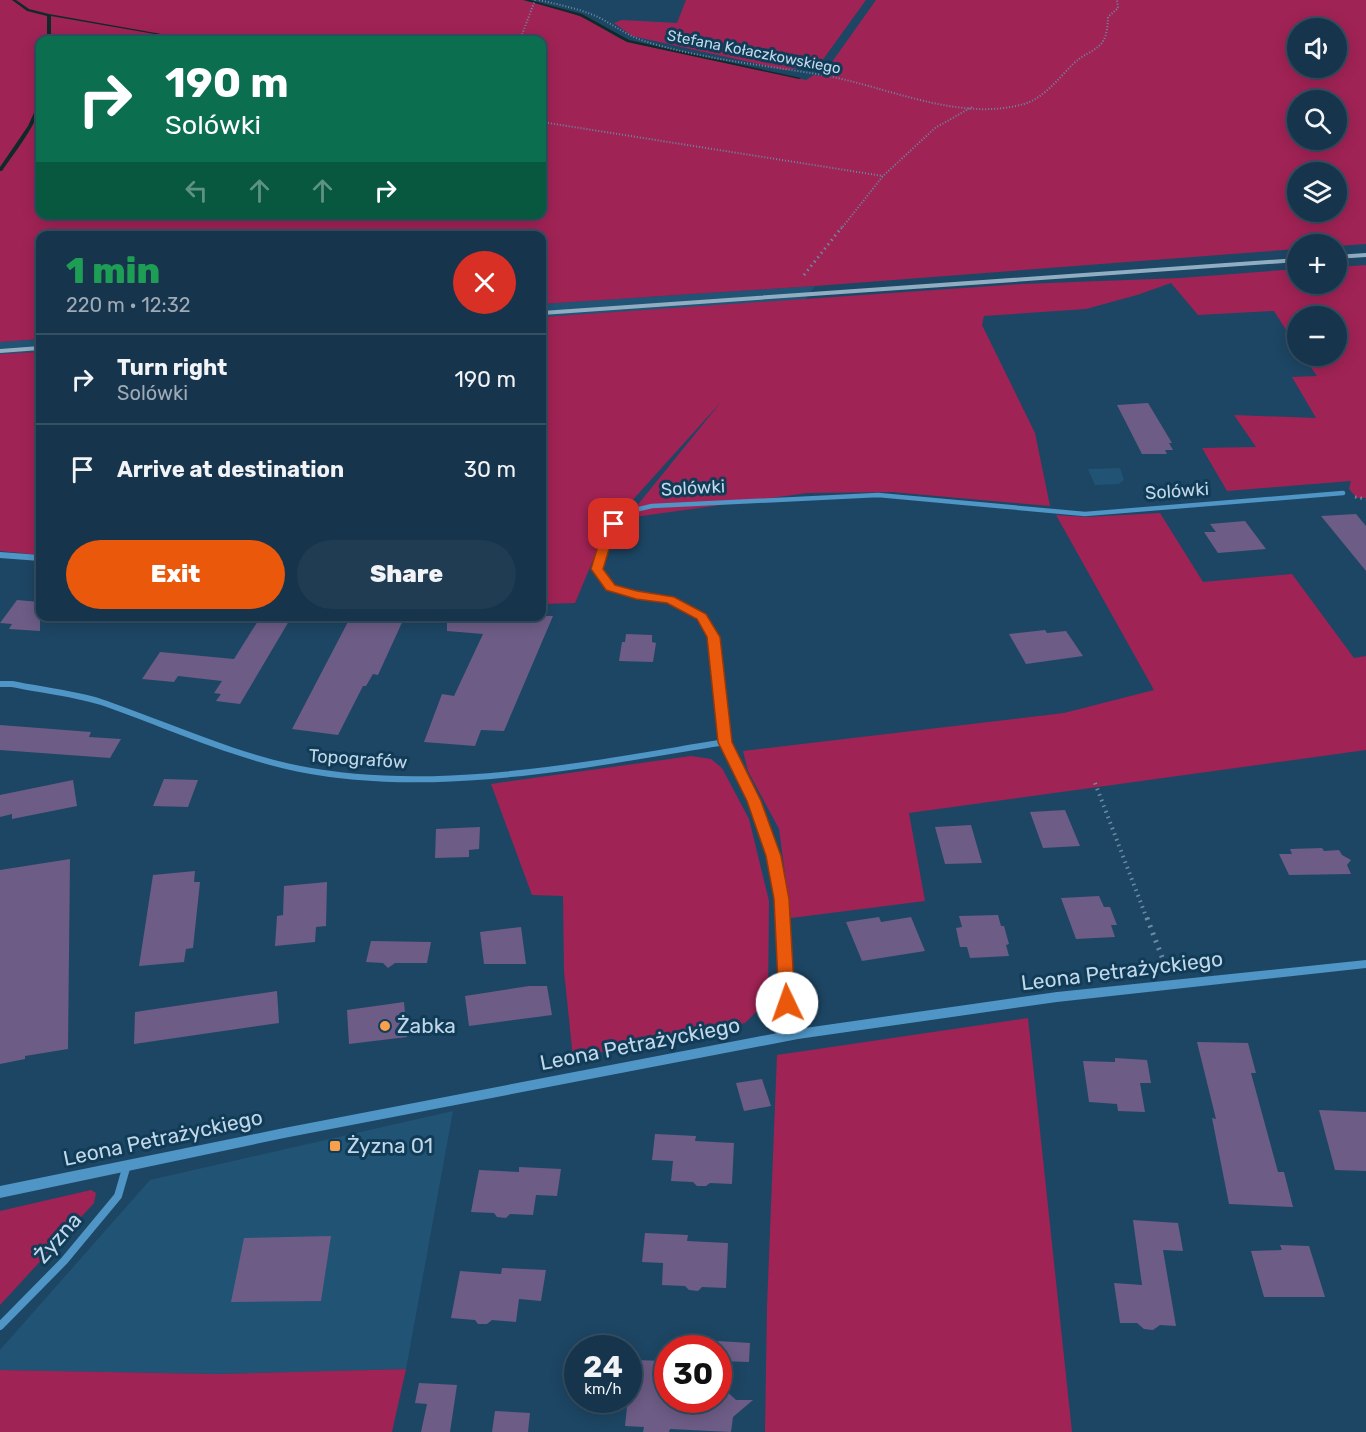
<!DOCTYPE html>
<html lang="en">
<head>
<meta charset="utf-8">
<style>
  :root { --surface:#16344b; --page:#1f3c52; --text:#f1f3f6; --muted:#9eaab5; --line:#354f63; --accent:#ea580c }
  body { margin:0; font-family:Rubik,sans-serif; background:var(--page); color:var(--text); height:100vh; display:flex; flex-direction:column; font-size:22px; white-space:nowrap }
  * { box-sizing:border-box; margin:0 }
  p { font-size:20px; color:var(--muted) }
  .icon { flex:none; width:33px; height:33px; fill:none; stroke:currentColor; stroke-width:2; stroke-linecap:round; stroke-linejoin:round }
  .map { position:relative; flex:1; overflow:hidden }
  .details { position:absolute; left:36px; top:231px; width:510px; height:390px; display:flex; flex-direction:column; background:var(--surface); border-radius:12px; box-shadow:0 3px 15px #0003,0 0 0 2px var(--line) }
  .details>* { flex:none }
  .top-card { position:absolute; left:36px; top:36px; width:510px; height:183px; border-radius:12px; box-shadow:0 3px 15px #0003,0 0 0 2px var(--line); background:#0b6e4f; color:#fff; overflow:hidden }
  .buttons { position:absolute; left:1287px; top:18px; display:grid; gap:12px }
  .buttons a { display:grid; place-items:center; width:60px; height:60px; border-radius:50%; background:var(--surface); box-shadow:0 3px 15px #0003,0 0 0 2px var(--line); font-size:30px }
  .speed { position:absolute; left:564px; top:1335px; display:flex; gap:12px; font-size:30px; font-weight:700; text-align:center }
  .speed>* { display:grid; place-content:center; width:78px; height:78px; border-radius:50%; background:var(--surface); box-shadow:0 3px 15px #0003,0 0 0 2px var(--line); line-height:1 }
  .speed small { font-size:15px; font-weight:400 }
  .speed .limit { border:9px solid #d22; background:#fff; color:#111 }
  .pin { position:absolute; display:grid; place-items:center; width:51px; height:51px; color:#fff; margin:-26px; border-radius:12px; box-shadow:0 3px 9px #0006 }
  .me { position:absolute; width:66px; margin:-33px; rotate:357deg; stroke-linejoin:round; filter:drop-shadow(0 0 4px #0008) }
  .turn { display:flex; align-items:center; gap:21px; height:126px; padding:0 30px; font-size:27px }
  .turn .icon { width:78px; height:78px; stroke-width:2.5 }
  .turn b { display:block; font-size:42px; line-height:51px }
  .lanes { display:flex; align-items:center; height:57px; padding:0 30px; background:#0003; justify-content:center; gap:30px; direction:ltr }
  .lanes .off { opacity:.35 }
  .round { display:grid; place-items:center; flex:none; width:63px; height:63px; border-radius:32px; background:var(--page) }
  .head { display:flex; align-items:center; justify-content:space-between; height:102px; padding:0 30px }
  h1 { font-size:36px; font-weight:800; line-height:45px; color:#1e9e55 }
  .action { display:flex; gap:12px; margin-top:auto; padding:12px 30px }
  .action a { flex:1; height:69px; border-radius:36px; background:var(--accent); color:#fff; font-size:24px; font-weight:800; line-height:69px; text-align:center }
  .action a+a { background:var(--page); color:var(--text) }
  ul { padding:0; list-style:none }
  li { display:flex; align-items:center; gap:18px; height:90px; padding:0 30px; border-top:2px solid var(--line) }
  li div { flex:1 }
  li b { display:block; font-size:22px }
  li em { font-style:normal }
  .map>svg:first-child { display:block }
  .built { fill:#215374 }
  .green { fill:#a02355; fill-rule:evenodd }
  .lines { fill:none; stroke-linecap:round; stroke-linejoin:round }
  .stream { fill:#102b27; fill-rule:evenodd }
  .building { fill:#6d5c86 }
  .path-far3 { stroke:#6a8ba2; stroke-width:2; stroke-dasharray:1 2; stroke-linecap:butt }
  .path-far2 { stroke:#6a8ba2; stroke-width:3; stroke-dasharray:1.5 4; stroke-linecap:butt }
  .path-far1 { stroke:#6a8ba2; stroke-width:4; stroke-dasharray:1.5 4.5; stroke-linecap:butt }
  .path { stroke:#6a8ba2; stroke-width:5; stroke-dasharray:2 6; stroke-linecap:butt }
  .minor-far2 { stroke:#4f95c6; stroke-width:4.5 }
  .minor-far1 { stroke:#4f95c6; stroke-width:6 }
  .minor { stroke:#4f95c6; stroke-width:8 }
  .tertiary { fill:#4f95c6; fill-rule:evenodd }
  .rail { stroke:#91adc2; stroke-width:4 }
  .route { fill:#ea580c; stroke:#983908; stroke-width:1.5 }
  .poi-dot { fill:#f8a04b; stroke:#113c58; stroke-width:2 }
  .labels { text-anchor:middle; stroke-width:6; stroke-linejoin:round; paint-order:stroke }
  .far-street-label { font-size:15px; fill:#c2d8e9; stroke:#113c58 }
  .street-label { font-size:18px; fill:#c2d8e9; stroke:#113c58 }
  .near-street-label { font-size:21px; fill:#c2d8e9; stroke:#113c58 }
  .near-poi-label { font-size:21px; fill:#c2d8e9; stroke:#113c58; text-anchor:start }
</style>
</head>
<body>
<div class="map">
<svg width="1366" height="1432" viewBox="0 0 1366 1432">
  <rect width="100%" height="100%" fill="#1d4664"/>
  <path class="built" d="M 815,286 L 805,300 L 542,317 L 542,304 Z
    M 40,339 L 40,352 L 0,354 L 0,342 Z
    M 1120,468 L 1124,480 L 1119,484 L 1095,485 L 1088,469 Z
    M 453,1111 L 406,1369 L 215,1374 L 0,1370 L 0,1350 L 150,1180 Z"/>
  <path class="green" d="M 0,0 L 522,0 C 542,5 563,9 582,17 C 598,24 611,35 628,42 L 806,80 L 814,75 L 822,76 L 876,0 L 1366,0 L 1366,244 L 1337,246 L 1298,244 L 1297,249 L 815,286 L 542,304 L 542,236 L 40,236 L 40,339 L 0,342 ZM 1298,28 L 1336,28 L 1336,68 L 1298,68 ZM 40,40 L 542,40 L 542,214 L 40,214 ZM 1298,100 L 1336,100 L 1336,140 L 1298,140 ZM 1298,172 L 1336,172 L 1336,212 L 1298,212 Z
    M 686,0 L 866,0 L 819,65 L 786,70 L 632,36 L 614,23 L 622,20 L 677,23 Z
    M 1366,265 L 1366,498 L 1357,498 L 1349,489 L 1351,481 L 1227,491 L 1202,448 L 1256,447 L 1234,415 L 1316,418 L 1292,377 L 1317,376 L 1303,356 L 1336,356 L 1336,316 L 1298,316 L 1297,347 L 1274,311 L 1198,315 L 1171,283 L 1137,295 L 1086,309 L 984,316 L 982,325 L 1035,433 L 1050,506 L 892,492 L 807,493 L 627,518 L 721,402 L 630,503 L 614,510 L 575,603 L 542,604 L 542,317 L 1022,284 L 1180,278 L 1297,269 L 1298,284 L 1336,284 L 1337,267 Z
    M 40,352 L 40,555 L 0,551 L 0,354 Z
    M 1160,513 L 1203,582 L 1292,574 L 1354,658 L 1366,656 L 1366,750 L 909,813 L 925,901 L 791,918 L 779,829 L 748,771 L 743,751 L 1064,713 L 1154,690 L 1056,515 L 1087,517 Z
    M 691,756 L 711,759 L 722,768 L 749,819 L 769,901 L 768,1000 L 745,1023 L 573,1058 L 564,971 L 563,896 L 532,895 L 491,784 Z
    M 1028,1018 L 1072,1432 L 765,1432 L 767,1307 L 777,1055 Z
    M 91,1190 L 96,1193 L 94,1203 L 0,1305 L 0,1211 Z
    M 406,1369 L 392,1432 L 0,1432 L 0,1370 L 215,1374 Z"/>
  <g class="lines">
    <path class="stream" d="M 12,0 L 16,0 L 29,9 L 49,14 L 195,40 L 189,40 L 51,16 L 51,40 L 47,40 L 47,16 L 27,11 Z
      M 524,0 L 530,0 L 582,14 L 629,40 L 801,78 L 799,79 L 627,42 L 580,16 Z
      M 38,104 L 40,104 C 40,121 12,156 2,171 L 0,171 L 0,167 L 28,126 Z"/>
  </g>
  <path class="building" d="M 1148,403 L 1172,443 L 1169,443 L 1173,450 L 1165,450 L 1167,454 L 1142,454 L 1117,405 Z
    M 1356,514 L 1366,526 L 1366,571 L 1321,516 Z
    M 1245,521 L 1266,549 L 1218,553 L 1204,532 L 1216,532 L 1210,524 Z
    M 17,600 L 40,602 L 40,631 L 9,629 L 12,624 L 0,623 Z
    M 261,616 L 292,616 L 240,704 L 216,701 L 221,694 L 214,693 L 222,681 L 178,676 L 174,682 L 142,679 L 160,652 L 234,659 Z
    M 351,616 L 405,616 L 378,675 L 373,674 L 366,686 L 363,686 L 338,735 L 292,729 Z
    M 447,616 L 553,616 L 504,731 L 481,730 L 475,746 L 424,742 L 442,694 L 454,696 L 483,634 L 447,631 Z
    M 1045,630 L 1047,633 L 1066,631 L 1083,656 L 1026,664 L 1009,634 Z
    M 626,634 L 652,635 L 652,642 L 656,643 L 653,662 L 619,661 L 622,642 L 625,642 Z
    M 0,725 L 91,732 L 89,737 L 121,739 L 110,758 L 0,750 Z
    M 164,779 L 198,780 L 188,807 L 153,806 Z
    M 73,780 L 77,806 L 12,819 L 12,814 L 0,817 L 0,795 Z
    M 1065,810 L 1080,846 L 1043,848 L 1030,812 Z
    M 971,825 L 982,863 L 945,864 L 935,827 Z
    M 480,827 L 479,849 L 469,850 L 469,857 L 435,858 L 436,829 Z
    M 1322,848 L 1324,851 L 1339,850 L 1342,855 L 1351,860 L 1347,865 L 1351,874 L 1289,875 L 1279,854 L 1292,854 L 1290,849 Z
    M 70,859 L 68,1049 L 25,1056 L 25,1059 L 0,1064 L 0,870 Z
    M 195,871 L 194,882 L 200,882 L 193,948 L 186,949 L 184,962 L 139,966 L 153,875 Z
    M 327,882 L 326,926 L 316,927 L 315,942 L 275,946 L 277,916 L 283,915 L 284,886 Z
    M 1099,896 L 1104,907 L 1110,907 L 1117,925 L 1111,925 L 1115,937 L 1076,939 L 1061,898 Z
    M 998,915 L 1001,926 L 1004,926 L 1009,944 L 1006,945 L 1009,956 L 970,958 L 967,947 L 960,947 L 956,928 L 962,927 L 959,916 Z
    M 879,917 L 881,922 L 911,917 L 925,951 L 862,961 L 846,922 Z
    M 521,927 L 526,964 L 484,964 L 480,932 Z
    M 371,941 L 431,942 L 427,963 L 395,963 L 388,968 L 383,963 L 366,962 Z
    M 529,986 L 547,986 L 552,1015 L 469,1026 L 465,996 Z
    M 277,991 L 279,1023 L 134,1044 L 135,1012 Z
    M 404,1002 L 407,1037 L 349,1044 L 347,1010 Z
    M 1197,1042 L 1248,1043 L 1256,1073 L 1251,1073 L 1278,1172 L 1284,1172 L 1293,1207 L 1229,1204 L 1212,1118 L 1216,1119 Z
    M 1115,1058 L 1147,1060 L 1151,1083 L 1140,1083 L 1145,1112 L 1118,1111 L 1117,1104 L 1089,1102 L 1083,1061 L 1115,1062 Z
    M 762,1079 L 771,1106 L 744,1111 L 736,1083 Z
    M 1319,1110 L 1366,1112 L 1366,1171 L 1335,1170 Z
    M 655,1134 L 696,1136 L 695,1141 L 734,1143 L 732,1184 L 710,1183 L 706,1186 L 697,1186 L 693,1182 L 671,1181 L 673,1161 L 652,1160 Z
    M 519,1167 L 561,1169 L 557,1196 L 536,1195 L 533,1215 L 510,1214 L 506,1218 L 497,1217 L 494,1213 L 471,1212 L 479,1170 L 519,1172 Z
    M 1133,1220 L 1178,1223 L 1183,1251 L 1163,1250 L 1176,1326 L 1160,1325 L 1153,1330 L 1144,1329 L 1137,1323 L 1120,1323 L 1114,1283 L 1142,1285 Z
    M 645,1233 L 688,1235 L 687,1241 L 728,1243 L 726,1288 L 702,1287 L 698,1291 L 689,1290 L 685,1286 L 662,1285 L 663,1263 L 642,1262 Z
    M 331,1236 L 321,1301 L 231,1302 L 244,1238 Z
    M 1280,1245 L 1309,1246 L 1325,1297 L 1264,1297 L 1251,1251 L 1282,1250 Z
    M 502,1268 L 546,1270 L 541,1301 L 519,1299 L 516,1322 L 492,1320 L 487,1324 L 478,1324 L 475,1320 L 451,1318 L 460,1271 L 501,1274 Z
    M 718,1341 L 750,1343 L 749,1362 L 718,1361 Z
    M 632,1360 L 667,1361 L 668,1400 L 718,1400 L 718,1383 L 736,1400 L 753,1400 L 733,1417 L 731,1432 L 670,1429 L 669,1432 L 643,1432 L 644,1427 L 625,1426 Z
    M 419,1383 L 457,1385 L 450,1432 L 421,1432 L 427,1404 L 415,1403 Z
    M 495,1411 L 530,1413 L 528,1432 L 492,1432 Z"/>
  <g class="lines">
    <path class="path-far3" d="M 539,0 C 560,5 581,9 600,18 C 615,26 628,36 644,41 C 704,60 766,65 828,76 C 890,88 960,122 1024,104 C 1044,98 1059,78 1073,64 C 1094,45 1107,53 1108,17 L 1118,8 L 1117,0
      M 520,40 L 535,0
      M 542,122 L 883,176
      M 841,229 L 883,176 L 935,128 L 972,107"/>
    <path class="path-far2" d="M 804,275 L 842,227
      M 1355,497 L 1366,499"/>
    <path class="path-far1" d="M 1095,783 L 1147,919"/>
    <path class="path" d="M 1147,918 L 1167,970"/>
    <path class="minor-far2" d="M 613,527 L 622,513 L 652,506 L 878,495 L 1085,514 L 1343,493"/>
    <path class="minor-far1" d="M 614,526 L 607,536 L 597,569 L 610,588 C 635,595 687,598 703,619 C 727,651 713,706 726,743 C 732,763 745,781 754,800 C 770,838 780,878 782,919
      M 0,555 L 40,558
      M 0,684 L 12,684 C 41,690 73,693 101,702 C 165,724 234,756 300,769 C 437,796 589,764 725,742"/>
    <path class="minor" d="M 782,918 L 787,1003 L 798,1034
      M 0,1326 L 64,1261 L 118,1196 L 127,1165"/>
    <path class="tertiary" d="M 1366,960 L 1366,968 L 1057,1002 L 798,1039 L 284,1138 L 0,1198 L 0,1186 L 284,1128 L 798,1029 L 1057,992 Z"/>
    <path class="rail" d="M 1336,257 L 1366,255
      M 542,313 L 1298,260
      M 0,351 L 40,348"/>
  </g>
  <path class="route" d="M 614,521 L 620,524 L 613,536 L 603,569 L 615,585 L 637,591 L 674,597 L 706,614 L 720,637 L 732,742 L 761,801 L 781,856 L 789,899 L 795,1003 L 793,1008 L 781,1008 L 779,1003 L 774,899 L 766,856 L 747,801 L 718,742 L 707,637 L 697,619 L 667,603 L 636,599 L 606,590 L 591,569 L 601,536 L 610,522 Z"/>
  <g class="poi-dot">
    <circle cx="385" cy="1026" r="6"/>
    <rect x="329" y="1140" width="12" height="12" rx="3"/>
  </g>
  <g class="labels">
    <g class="far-street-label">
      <text transform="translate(754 52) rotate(11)" y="5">Stefana Kołaczkowskiego</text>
    </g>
    <g class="street-label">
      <text transform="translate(693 488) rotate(-3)" y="6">Solówki</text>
      <text transform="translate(1177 491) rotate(-4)" y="6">Solówki</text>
      <text transform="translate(358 759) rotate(4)" y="6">Topografów</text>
    </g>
    <g class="near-street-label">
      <text transform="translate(1122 971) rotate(-7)" y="7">Leona Petrażyckiego</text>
      <text transform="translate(640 1044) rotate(-11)" y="7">Leona Petrażyckiego</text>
      <text transform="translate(163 1138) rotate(-12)" y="7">Leona Petrażyckiego</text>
      <text transform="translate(58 1238) rotate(-49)" y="7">Żyzna</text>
    </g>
    <g class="near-poi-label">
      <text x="397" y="1033">Żabka</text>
      <text x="347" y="1153">Żyzna 01</text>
    </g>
  </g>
</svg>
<div class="buttons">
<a><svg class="icon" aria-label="sound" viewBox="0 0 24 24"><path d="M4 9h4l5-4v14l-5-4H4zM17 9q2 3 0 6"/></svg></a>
<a><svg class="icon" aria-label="search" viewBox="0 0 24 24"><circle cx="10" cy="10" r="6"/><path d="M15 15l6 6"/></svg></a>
<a><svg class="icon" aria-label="layers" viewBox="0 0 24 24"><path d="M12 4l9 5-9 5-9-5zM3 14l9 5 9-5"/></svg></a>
<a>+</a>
<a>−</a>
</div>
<div class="speed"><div>24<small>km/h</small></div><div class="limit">30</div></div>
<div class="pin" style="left:614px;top:524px;background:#d93025"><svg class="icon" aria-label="arrive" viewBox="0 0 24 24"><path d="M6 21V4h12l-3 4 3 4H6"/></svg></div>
<svg class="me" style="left:787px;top:1003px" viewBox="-20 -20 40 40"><circle r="19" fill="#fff"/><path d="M0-13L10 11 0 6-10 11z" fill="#ea580c"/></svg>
<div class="top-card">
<div class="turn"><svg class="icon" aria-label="right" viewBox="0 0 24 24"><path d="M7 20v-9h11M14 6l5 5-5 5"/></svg><div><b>190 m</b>Solówki</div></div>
<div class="lanes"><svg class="icon off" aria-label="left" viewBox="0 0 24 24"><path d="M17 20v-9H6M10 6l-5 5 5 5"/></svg><svg class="icon off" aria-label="ahead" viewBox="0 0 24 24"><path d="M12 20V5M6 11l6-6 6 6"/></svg><svg class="icon off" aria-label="ahead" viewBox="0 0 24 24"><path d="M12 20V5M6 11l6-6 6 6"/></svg><svg class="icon" aria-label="right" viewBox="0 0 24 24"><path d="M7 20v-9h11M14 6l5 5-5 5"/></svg></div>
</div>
<section class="details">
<div class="head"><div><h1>1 min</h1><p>220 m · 12:32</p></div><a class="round" style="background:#d93025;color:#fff"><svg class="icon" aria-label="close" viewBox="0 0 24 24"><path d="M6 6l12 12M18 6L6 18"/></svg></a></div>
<ul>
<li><svg class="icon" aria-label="right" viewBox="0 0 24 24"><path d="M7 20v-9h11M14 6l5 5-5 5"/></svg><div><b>Turn right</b><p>Solówki</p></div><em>190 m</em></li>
<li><svg class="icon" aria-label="arrive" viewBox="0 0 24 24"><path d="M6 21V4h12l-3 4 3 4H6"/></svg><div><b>Arrive at destination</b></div><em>30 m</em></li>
</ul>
<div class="action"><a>Exit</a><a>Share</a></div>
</section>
</div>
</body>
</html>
